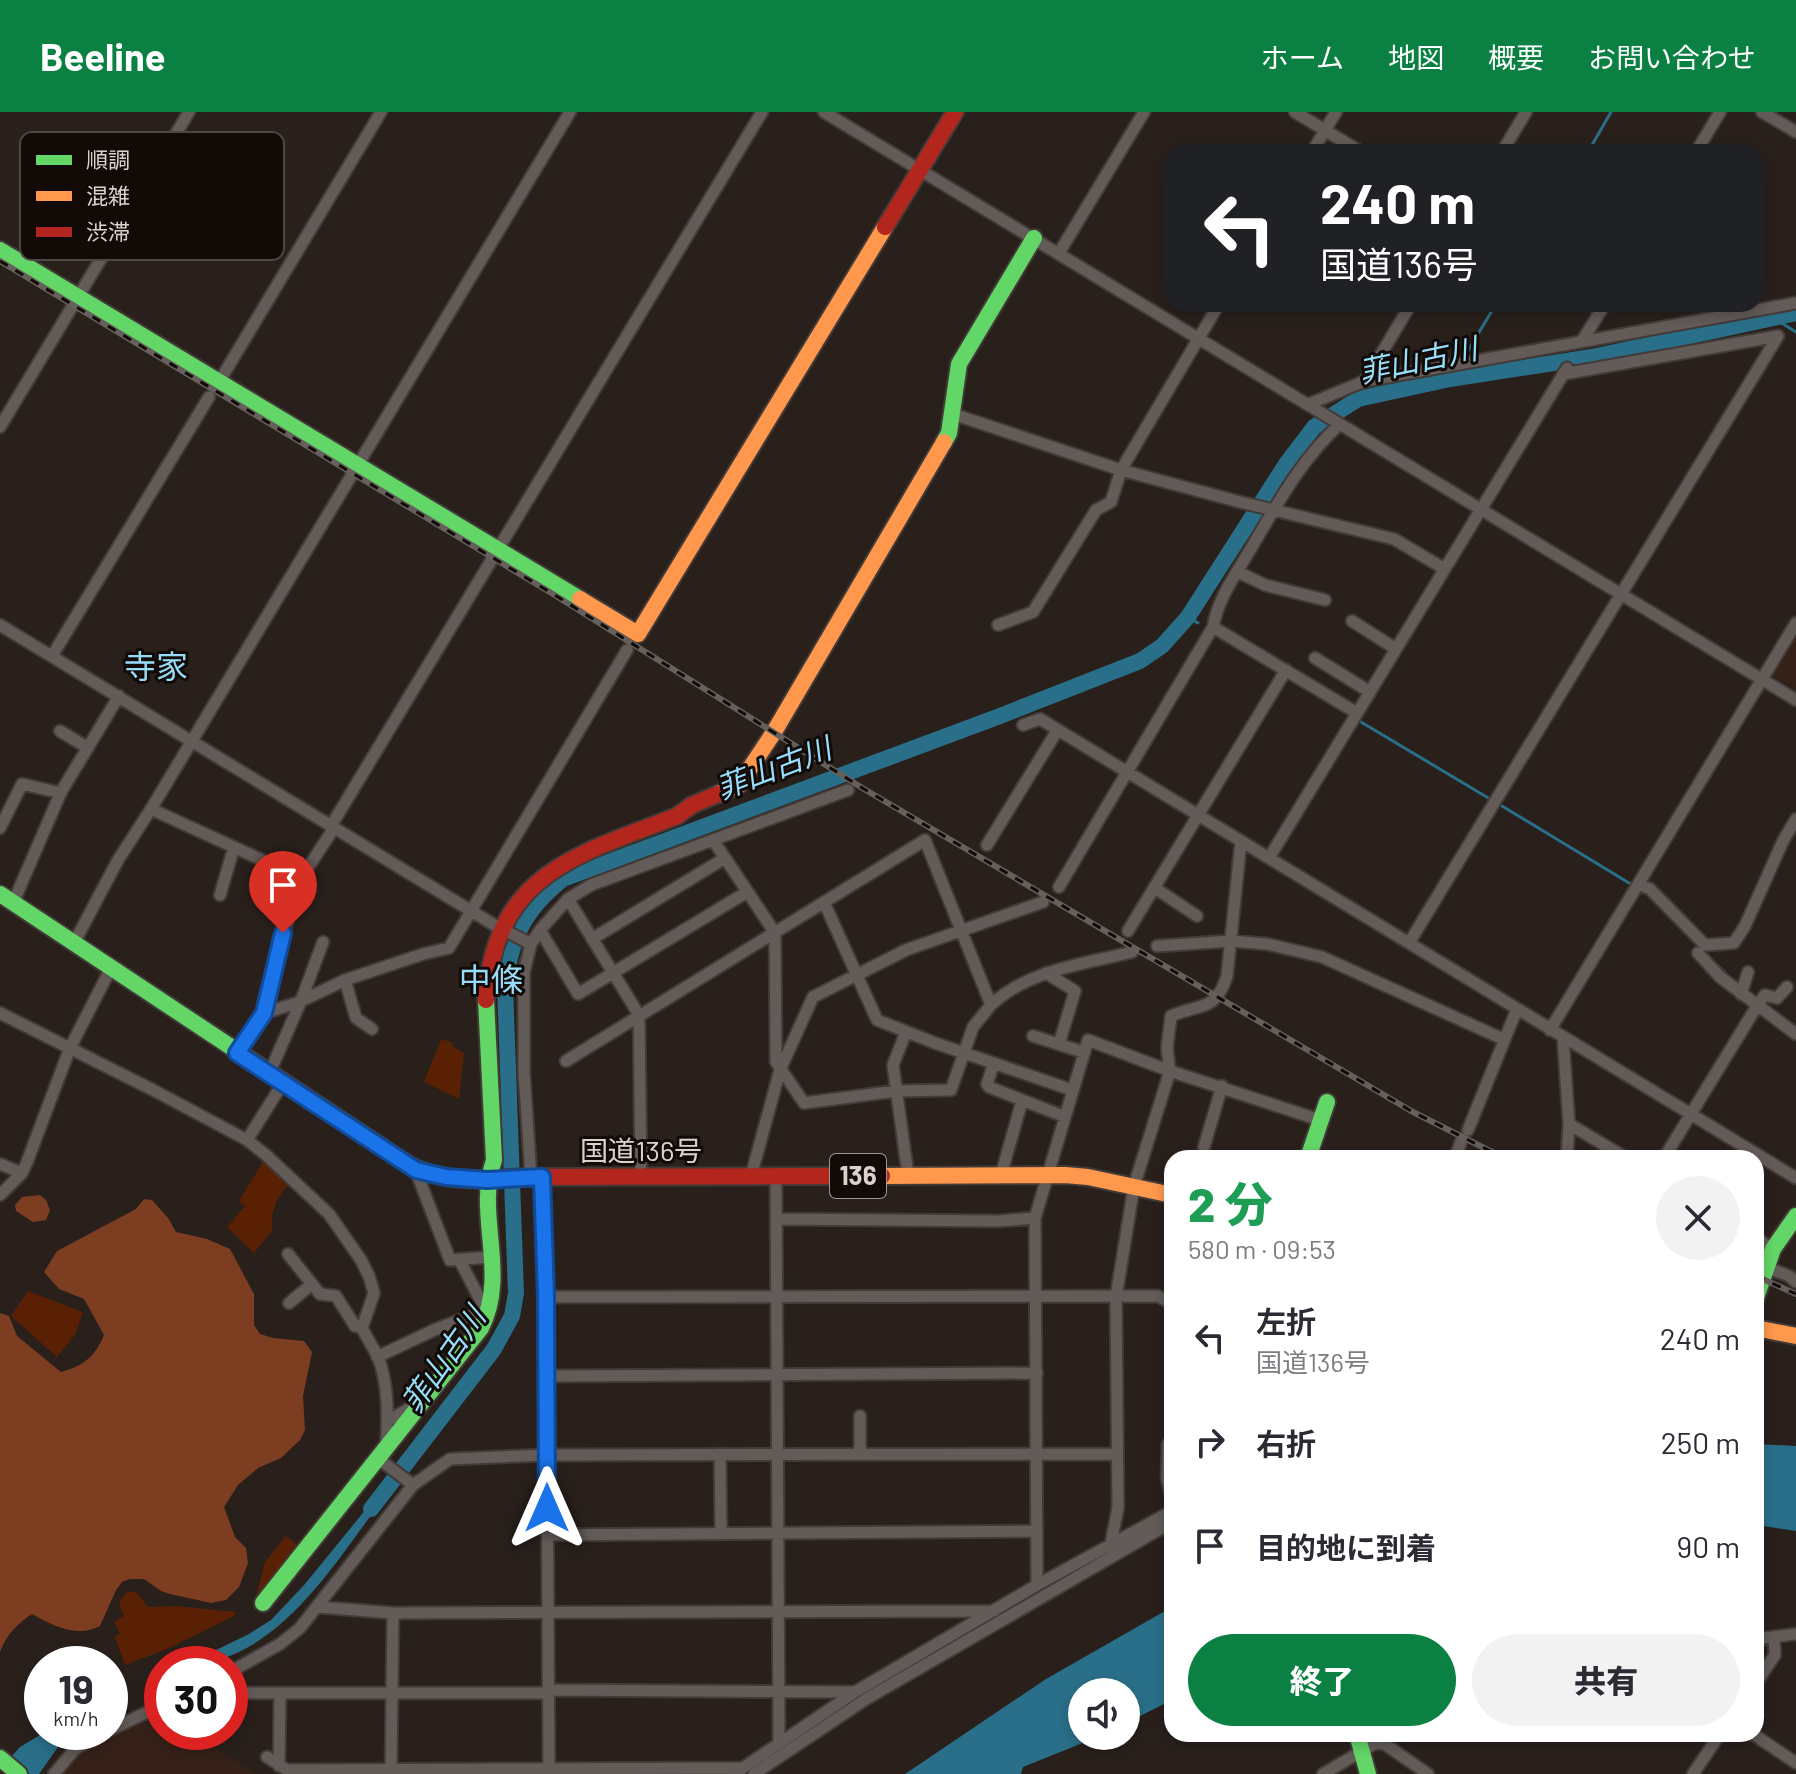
<!DOCTYPE html>
<html lang="ja">
<head>
<meta charset="utf-8">
<style>
  :root { --surface:#fff; --page:#f2f2f3; --text:#2b2b33; --muted:#7c7c81; --accent:#0b8043 }
  body { margin:0; font-family:Barlow,"Noto Sans JP",sans-serif; background:var(--page); color:var(--text); height:100vh; display:flex; flex-direction:column; font-size:30px; white-space:nowrap }
  * { box-sizing:border-box; margin:0 }
  p { font-size:26px; color:var(--muted) }
  .icon { flex:none; width:44px; height:44px; fill:none; stroke:currentColor; stroke-width:2; stroke-linecap:round; stroke-linejoin:round }
  .map { position:relative; flex:1; overflow:hidden }
  .panel { position:absolute; left:1164px; top:1038px; width:600px; height:592px; display:flex; flex-direction:column; background:var(--surface); border-radius:24px; box-shadow:0 4px 12px #0003 }
  .panel>* { flex:none }
  .hud { position:absolute; left:1164px; top:32px; width:600px; height:168px; border-radius:24px; box-shadow:0 4px 12px #0003; background:#202124; color:#fff; overflow:hidden }
  .buttons { position:absolute; left:1068px; top:1566px; display:grid; gap:16px }
  .buttons a { display:grid; place-items:center; width:72px; height:72px; border-radius:50%; background:var(--surface); box-shadow:0 4px 12px #0003; font-size:40px }
  .speed { position:absolute; left:24px; top:1534px; display:flex; gap:16px; font-size:40px; font-weight:700; text-align:center }
  .speed>* { display:grid; place-content:center; width:104px; height:104px; border-radius:50%; background:var(--surface); box-shadow:0 4px 12px #0003; line-height:1 }
  .speed small { font-size:20px; font-weight:400 }
  .speed .limit { border:12px solid #d22; background:#fff; color:#111 }
  .pin { position:absolute; display:grid; place-items:center; width:68px; height:68px; color:#fff; margin:-82px -34px; border-radius:50% 50% 50% 0; rotate:-45deg; box-shadow:0 0 8px #0007 }
  .pin .icon { rotate:45deg }
  .me { position:absolute; width:88px; margin:-44px; rotate:0deg; stroke-linejoin:round; filter:drop-shadow(0 0 6px #0008) }
  .turn { display:flex; align-items:center; gap:28px; height:168px; padding:0 24px; font-size:36px }
  .turn .icon { width:104px; height:104px; stroke-width:2.5 }
  .turn b { display:block; font-size:56px; line-height:68px }
  .round { display:grid; place-items:center; flex:none; width:84px; height:84px; border-radius:42px; background:var(--page) }
  .headline { display:flex; align-items:center; justify-content:space-between; height:136px; padding:0 24px }
  h1 { font-size:48px; font-weight:800; line-height:60px; color:#1e9e55 }
  .action { display:flex; gap:16px; margin-top:auto; padding:16px 24px }
  .action a { flex:1; height:92px; border-radius:48px; background:var(--accent); color:#fff; font-size:32px; font-weight:800; line-height:92px; text-align:center }
  .action a+a { background:var(--page); color:var(--text) }
  ul { padding:0; list-style:none }
  li { display:flex; align-items:center; gap:24px; height:104px; padding:0 24px }
  li div { flex:1 }
  li b { display:block; font-size:30px }
  li em { font-style:normal }
  header { display:flex; align-items:center; gap:48px; box-sizing:border-box; height:112px; padding:0 40px; background:var(--accent); color:#fff }
  header strong { font-size:38px }
  nav { display:flex; gap:44px; margin-inline-start:auto; font-size:28px }
  .map>svg:first-child { display:block }
  .built { fill:#362119 }
  .green { fill:#592004 }
  .forest { fill:#7d3d21 }
  .water { fill:#2a6f89 }
  .lines { fill:none; stroke-linecap:round; stroke-linejoin:round }
  .stream { stroke:#2a6f89; stroke-width:3 }
  .river { stroke:#2a6f89; stroke-width:16 }
  .street-casing { stroke:#423a37; stroke-width:15 }
  .fast-casing { stroke:#423a37; stroke-width:20 }
  .slow-casing { stroke:#423a37; stroke-width:20 }
  .jam-casing { stroke:#423a37; stroke-width:20 }
  .street { stroke:#625b58; stroke-width:11 }
  .fast { stroke:#63d668; stroke-width:16 }
  .slow { stroke:#ff974d; stroke-width:16 }
  .jam { stroke:#b3261e; stroke-width:16 }
  .rail-casing { stroke:#66605d; stroke-width:6 }
  .rail { stroke:#110a07; stroke-width:3; stroke-dasharray:9; stroke-linecap:butt }
  .route-casing { stroke:#114b97; stroke-width:20 }
  .route { stroke:#1a73e8; stroke-width:14 }
  .labels { text-anchor:middle; stroke-width:6; stroke-linejoin:round; paint-order:stroke }
  .shield { fill:#110a07; stroke:#9f9591; stroke-width:2 }
  .shield-label { font-size:26px; font-weight:bold; fill:#dcd1cc }
  .street-label { font-size:28px; fill:#dcd1cc; stroke:#110a07 }
  .water-label { font-size:30px; font-style:italic; fill:#96defc; stroke:#110a07 }
  .quarter-label { font-size:32px; fill:#96dbf8; stroke:#110a07 }
  .key { fill:#110a07; stroke:#4e4642; stroke-width:2 }
  .key-label { font-size:22px; fill:#dcd1cc }
</style>
</head>
<body>
<header>
<strong>Beeline</strong>
<nav><a>ホーム</a><a>地図</a><a>概要</a><a>お問い合わせ</a></nav>
</header>
<div class="map">
<svg width="1796" height="1662" viewBox="0 0 1796 1662">
  <rect width="100%" height="100%" fill="#29201c"/>
  <path class="built" d="M 1796,516 L 1796,577 L 1773,563 L 1771,558 Z
    M 162,1599 L 162,1620 L 209,1620 L 208,1632 L 256,1662 L 58,1662 L 72,1647 L 88,1637 Z"/>
  <path class="green" d="M 441,927 L 453,931 L 452,934 L 464,941 L 459,987 L 424,970 Z
    M 264,1048 L 289,1071 L 277,1088 L 272,1103 L 272,1119 L 254,1141 L 227,1115 L 245,1094 L 239,1089 Z
    M 28,1179 L 83,1200 L 75,1223 L 57,1245 L 11,1204 Z
    M 286,1424 L 302,1436 L 259,1488 L 256,1486 L 265,1450 Z
    M 128,1480 L 136,1480 L 148,1495 L 176,1494 L 236,1500 L 234,1504 L 167,1537 L 125,1553 L 115,1525 L 120,1521 L 114,1510 L 124,1504 L 119,1493 L 123,1484 Z"/>
  <path class="forest" d="M 40,1083 L 46,1088 L 50,1098 L 46,1108 L 33,1110 L 16,1099 L 15,1093 L 22,1085 Z
    M 144,1087 L 152,1088 L 168,1106 L 176,1120 L 207,1127 L 230,1137 L 254,1182 L 254,1213 L 260,1222 L 273,1226 L 304,1229 L 312,1240 L 303,1284 L 305,1318 L 300,1328 L 281,1346 L 258,1356 L 238,1373 L 224,1395 L 235,1425 L 246,1436 L 248,1451 L 239,1475 L 226,1488 L 211,1491 L 170,1482 L 161,1479 L 144,1467 L 130,1467 L 122,1470 L 116,1478 L 100,1514 C 77,1526 53,1514 32,1502 C 17,1512 6,1523 0,1540 L 0,1201 L 9,1204 L 17,1224 L 61,1260 C 83,1254 95,1245 104,1223 L 84,1187 L 59,1177 L 44,1160 L 57,1139 L 136,1097 Z"/>
  <path class="water" d="M 1756,1332 L 1796,1334 L 1796,1419 L 1756,1413 Z
    M 380,1380 L 386,1383 C 337,1447 277,1552 187,1552 L 249,1522 L 271,1508 L 305,1472 Z
    M 1172,1495 L 1172,1588 L 1126,1611 L 1126,1580 L 1082,1580 L 1082,1624 L 1100,1624 L 1023,1655 L 1021,1662 L 905,1662 L 1046,1567 Z
    M 45,1620 L 73,1620 L 65,1625 L 39,1662 L 9,1662 L 2,1655 L 20,1635 Z"/>
  <g class="lines">
    <path class="stream" d="M 1588,40 L 1611,0
      M 1772,205 L 1796,220
      M 1463,247 L 1496,192
      M 1450,267 L 1456,257
      M 1188,505 L 1198,511
      M 1356,607 L 1490,687
      M 1497,691 L 1634,774
      M 1709,845 L 1726,862
      M 1777,901 L 1796,915"/>
    <path class="river" d="M 371,1397 L 494,1237 L 512,1204 L 516,1181 L 505,874 C 511,826 524,798 563,767 L 1000,604 L 1140,549 L 1162,534 L 1188,505 L 1286,352 L 1314,315 L 1358,287 L 1450,267 L 1592,245 L 1796,201"/>
    <g class="street-casing">
      <path id="street" d="M 824,0 L 1796,588
        M 1295,0 L 1361,40
        M 1762,0 L 1796,20
        M 1312,40 L 1336,0
        M 1502,40 L 1526,0
        M 1696,40 L 1720,0
        M 1059,141 L 1144,0
        M 1582,229 L 1605,192
        M 1563,262 L 1778,224
        M 1365,269 L 1796,191
        M 219,270 L 381,0
        M 1309,292 L 1365,269 L 1411,192
        M 953,302 L 1121,358 L 1240,390 L 1394,427 L 1443,456
        M 0,315 L 189,0
        M 1238,460 L 1265,473 L 1325,488
        M 1352,509 L 1396,537
        M 0,513 L 501,817
        M 998,513 L 1033,500 L 1096,398 L 1111,390 L 1121,358 L 1219,192
        M 1213,515 L 1357,601
        M 52,544 L 209,285
        M 1315,546 L 1370,580
        M 1023,613 L 1040,607 L 1796,1066
        M 60,619 L 88,636
        M 151,697 L 301,766
        M 331,714 L 762,0
        M 0,716 L 22,672 L 61,681
        M 987,733 L 1057,619
        M 1269,746 L 1567,256
        M 1638,772 L 1650,777 L 1705,833 L 1734,831 L 1745,814 L 1783,729 L 1796,707
        M 1059,775 L 1213,515 C 1218,487 1233,467 1247,443 C 1275,396 1300,348 1340,312
        M 1155,776 L 1197,804
        M 220,783 L 234,735
        M 568,787 L 639,903 L 641,1066
        M 824,790 L 877,908 L 935,931 L 1072,978
        M 13,791 L 61,680 L 119,584
        M 504,818 L 531,832
        M 540,818 L 578,882 L 747,780
        M 1128,819 L 1286,558
        M 592,827 L 725,746
        M 74,831 L 118,748 L 151,697 L 570,0
        M 1409,831 L 1778,224
        M 1157,834 L 1231,829 L 1267,832 L 1322,845 L 1503,927
        M 1698,841 L 1720,865 L 1796,922
        M 1046,861 L 1075,879 L 1059,932
        M 345,868 L 356,906 L 372,917
        M 1741,882 L 1748,860
        M 991,893 C 1028,858 1084,852 1132,840
        M 0,901 L 153,978 L 247,1028 L 266,1043 L 329,1102 L 361,1148 L 369,1164 L 374,1181 L 362,1216 C 367,1226 373,1235 378,1245 C 389,1273 388,1307 386,1337
        M 264,901 L 296,774 L 334,716
        M 1550,918 L 1796,511
        M 906,920 L 893,953 L 908,1063
        M 1033,924 L 1083,940
        M 1563,925 L 1569,1012 L 1567,1046
        M 237,941 L 264,901 L 297,891 L 345,868 L 423,842 L 449,836 L 627,538
        M 566,949 C 685,875 805,802 925,728 L 991,893 L 973,915 L 951,978 L 896,979 L 804,991 L 776,950 L 775,821 L 713,728
        M 994,951 L 987,972 L 989,975 L 1063,1004
        M 269,962 L 301,889 L 323,830
        M 1569,1012 L 1626,1046
        M 1468,1018 L 1517,897
        M 247,1028 L 283,971
        M 1204,1035 L 1222,974
        M 1455,1046 L 1461,1030
        M 1664,1046 L 1757,894 L 1765,883 L 1777,886 L 1787,875
        M 0,1052 L 22,1061
        M 416,1059 L 450,1148 L 491,1145
        M 1001,1063 L 1022,989
        M 751,1064 L 780,958 L 813,885 L 906,838 L 1043,790
        M 531,1065 L 524,960 L 524,860 L 531,832 L 540,818 L 568,787 L 591,773 L 848,678
        M 542,1065 L 546,1185 L 549,1662
        M 776,1065 L 779,1629
        M 0,1083 L 22,1061 L 27,1050 L 70,936 L 111,856
        M 778,1107 L 998,1109 L 1035,1106
        M 1756,1126 L 1773,1137
        M 288,1142 L 320,1182 L 336,1184 L 355,1214 L 362,1215
        M 459,1147 L 485,1197
        M 1766,1155 L 1789,1164 L 1796,1170
        M 546,1185 L 1158,1184 L 1172,1192
        M 289,1191 L 312,1172
        M 377,1245 L 434,1218 L 491,1196
        M 547,1264 L 1037,1261
        M 860,1304 L 860,1342
        M 388,1309 L 417,1292
        M 1168,1332 L 1167,1367 L 1172,1386
        M 720,1342 L 721,1421
        M 383,1350 L 413,1373
        M 547,1423 L 1037,1419
        M 1111,1431 L 1118,1396 L 1116,1185 L 1134,1074 L 1170,959 L 1167,936 L 1171,904 C 1200,891 1215,901 1227,864 L 1241,729
        M 1037,1473 L 1035,1106 L 1088,928 L 1170,959 L 1320,1008
        M 319,1495 L 393,1501 L 994,1499
        M 1756,1527 L 1796,1522
        M 230,1560 L 280,1532 L 300,1516 L 413,1373 L 450,1347 L 547,1343 L 1117,1342
        M 1756,1571 L 1775,1543 L 1774,1525
        M 550,1578 L 853,1580
        M 230,1581 L 550,1581
        M 110,1618 L 162,1593
        M 1753,1622 L 1796,1651
        M 1377,1630 L 1386,1633 L 1428,1662
        M 267,1645 L 287,1658 L 292,1658 L 741,1656
        M 279,1654 L 280,1581
        M 391,1656 L 393,1501
        M 54,1662 L 75,1637 L 106,1620
        M 734,1662 L 855,1580 L 1037,1473 L 1172,1399
        M 754,1662 L 866,1587 L 1172,1410
        M 1323,1662 L 1391,1622
        M 1693,1662 L 1720,1622"/>
    </g>
    <g class="fast-casing">
      <path id="fast" d="M 0,138 L 580,487
        M 944,330 L 949,321 L 959,252 L 1034,126
        M 0,782 L 403,1049
        M 1308,1046 L 1327,990
        M 1756,1186 L 1773,1137 L 1796,1104
        M 263,1491 L 481,1216 C 509,1161 475,1103 494,1048 L 486,888
        M 1357,1622 L 1368,1662
        M 0,1646 L 19,1662"/>
    </g>
    <g class="slow-casing">
      <path id="slow" d="M 580,487 L 638,522 L 885,115
        M 718,682 L 739,673 L 774,620 L 944,330
        M 882,1064 L 1065,1063 L 1088,1065 L 1172,1083
        M 1756,1216 L 1796,1224"/>
    </g>
    <g class="jam-casing">
      <path id="jam" d="M 885,115 L 955,0
        M 486,888 C 495,761 575,744 677,704 L 692,693 L 718,682
        M 403,1049 C 437,1072 484,1068 524,1065 L 882,1064"/>
    </g>
    <use href="#street" class="street"/>
    <use href="#fast" class="fast"/>
    <use href="#slow" class="slow"/>
    <use href="#jam" class="jam"/>
    <g class="rail-casing">
      <path id="rail" d="M 0,149 L 553,482 L 864,677 L 1413,1000 L 1504,1046
        M 1756,1164 L 1796,1182"/>
    </g>
    <use href="#rail" class="rail"/>
  </g>
  <g class="lines">
    <g class="route-casing">
      <path id="route" d="M 283,821 L 264,901 L 237,941 L 416,1058 L 446,1065 L 487,1068 L 542,1065 L 546,1185 L 547,1396"/>
    </g>
    <use href="#route" class="route"/>
  </g>
  <g class="labels">
    <rect class="shield" x="830" y="1042" width="56" height="44" rx="6"/>
    <g class="shield-label">
      <text x="858" y="1073">136</text>
    </g>
    <g class="street-label">
      <text x="641" y="1049">国道136号</text>
    </g>
    <g class="water-label">
      <text transform="translate(1418 249) rotate(-12)" y="10">菲山古川</text>
      <text transform="translate(774 657) rotate(-21)" y="10">菲山古川</text>
      <text transform="translate(444 1248) rotate(-55)" y="10">菲山古川</text>
    </g>
    <g class="quarter-label">
      <text x="156" y="566">寺家</text>
      <text x="491" y="879">中條</text>
    </g>
  </g>
  <rect x="20" y="20" width="264" height="128" rx="12" class="key"/>
  <rect x="36" y="43" width="36" height="10" fill="#63d668"/>
  <rect x="36" y="79" width="36" height="10" fill="#ff974d"/>
  <rect x="36" y="115" width="36" height="10" fill="#b3261e"/>
  <g class="key-label">
    <text x="86" y="56">順調</text>
    <text x="86" y="92">混雑</text>
    <text x="86" y="128">渋滞</text>
  </g>
</svg>
<div class="buttons">
<a><svg class="icon" aria-label="sound" viewBox="0 0 24 24"><path d="M4 9h4l5-4v14l-5-4H4zM17 9q2 3 0 6"/></svg></a>
</div>
<div class="speed"><div>19<small>km/h</small></div><div class="limit">30</div></div>
<div class="pin" style="left:283px;top:821px;background:#d93025"><svg class="icon" aria-label="arrive" viewBox="0 0 24 24"><path d="M6 21V4h12l-3 4 3 4H6"/></svg></div>
<svg class="me" style="left:547px;top:1396px" viewBox="-20 -20 40 40"><path d="M0-17L14 15 0 8-14 15z" fill="#1a73e8" stroke="#fff" stroke-width="4"/></svg>
<div class="hud">
<div class="turn"><svg class="icon" aria-label="left" viewBox="0 0 24 24"><path d="M17 20v-9H6M10 6l-5 5 5 5"/></svg><div><b>240 m</b>国道136号</div></div>
</div>
<section class="panel">
<div class="headline"><div><h1>2 分</h1><p>580 m · 09:53</p></div><a class="round"><svg class="icon" aria-label="close" viewBox="0 0 24 24"><path d="M6 6l12 12M18 6L6 18"/></svg></a></div>
<ul>
<li><svg class="icon" aria-label="left" viewBox="0 0 24 24"><path d="M17 20v-9H6M10 6l-5 5 5 5"/></svg><div><b>左折</b><p>国道136号</p></div><em>240 m</em></li>
<li><svg class="icon" aria-label="right" viewBox="0 0 24 24"><path d="M7 20v-9h11M14 6l5 5-5 5"/></svg><div><b>右折</b></div><em>250 m</em></li>
<li><svg class="icon" aria-label="arrive" viewBox="0 0 24 24"><path d="M6 21V4h12l-3 4 3 4H6"/></svg><div><b>目的地に到着</b></div><em>90 m</em></li>
</ul>
<div class="action"><a>終了</a><a>共有</a></div>
</section>
</div>
</body>
</html>
